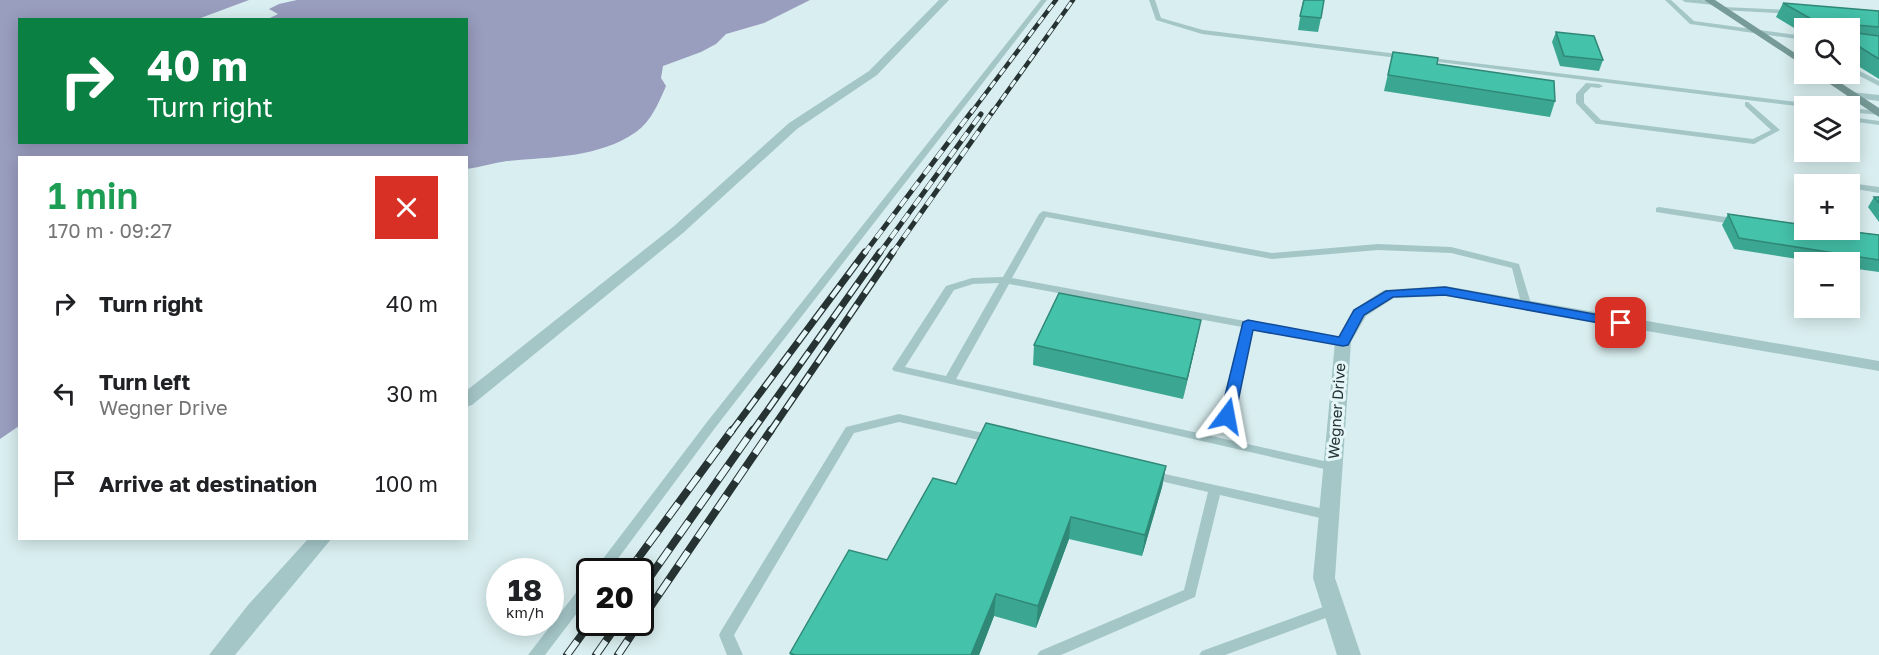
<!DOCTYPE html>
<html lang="en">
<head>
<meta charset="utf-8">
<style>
  :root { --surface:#fff; --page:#f2f2f2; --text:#202124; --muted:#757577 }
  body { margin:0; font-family:"Golos Text",sans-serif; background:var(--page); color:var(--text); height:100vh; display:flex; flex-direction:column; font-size:22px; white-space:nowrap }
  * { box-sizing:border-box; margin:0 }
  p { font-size:20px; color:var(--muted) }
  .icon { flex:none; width:33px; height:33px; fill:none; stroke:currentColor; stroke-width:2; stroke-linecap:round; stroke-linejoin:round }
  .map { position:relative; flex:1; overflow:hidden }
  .details { position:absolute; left:18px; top:156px; width:450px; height:384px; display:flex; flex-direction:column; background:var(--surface); border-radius:0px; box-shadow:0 3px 15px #0003 }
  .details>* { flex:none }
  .guide { position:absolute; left:18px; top:18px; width:450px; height:126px; border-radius:0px; box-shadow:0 3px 15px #0003; background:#0b8043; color:#fff; overflow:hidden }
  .buttons { position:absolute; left:1794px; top:18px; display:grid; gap:12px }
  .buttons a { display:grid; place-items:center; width:66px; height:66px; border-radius:0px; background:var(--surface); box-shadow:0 3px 15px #0003; font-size:30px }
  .speed { position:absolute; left:486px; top:558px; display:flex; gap:12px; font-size:30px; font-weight:700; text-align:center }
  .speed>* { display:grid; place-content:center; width:78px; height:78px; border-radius:50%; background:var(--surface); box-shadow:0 3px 15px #0003; line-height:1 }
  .speed small { font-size:15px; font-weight:400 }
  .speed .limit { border:3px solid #111; border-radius:9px; background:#fff; color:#111 }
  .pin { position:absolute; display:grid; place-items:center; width:51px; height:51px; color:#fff; margin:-26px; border-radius:12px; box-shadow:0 3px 9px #0006 }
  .me { position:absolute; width:66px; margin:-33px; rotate:13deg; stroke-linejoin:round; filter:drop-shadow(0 0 4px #0008) }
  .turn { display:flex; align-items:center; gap:21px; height:126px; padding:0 30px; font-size:27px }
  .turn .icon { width:78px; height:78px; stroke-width:2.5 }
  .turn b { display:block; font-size:42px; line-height:51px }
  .round { display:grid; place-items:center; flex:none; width:63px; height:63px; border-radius:0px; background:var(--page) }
  .headline { display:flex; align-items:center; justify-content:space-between; height:102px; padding:0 30px }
  h1 { font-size:36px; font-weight:600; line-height:45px; color:#1e9e55 }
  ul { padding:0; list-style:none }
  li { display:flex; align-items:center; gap:18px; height:90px; padding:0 30px }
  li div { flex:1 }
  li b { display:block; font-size:22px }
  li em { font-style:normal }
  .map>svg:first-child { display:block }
  .green { fill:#999dbe }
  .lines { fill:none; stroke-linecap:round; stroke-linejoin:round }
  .service { fill:#a5c6c7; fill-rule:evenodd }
  .minor { fill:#a5c6c7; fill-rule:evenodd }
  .secondary { fill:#779b98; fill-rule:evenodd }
  .rail-far3-casing { stroke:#263332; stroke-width:4.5 }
  .rail-far2-casing { stroke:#263332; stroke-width:5 }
  .rail-far1-casing { stroke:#263332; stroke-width:7 }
  .rail-casing { stroke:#263332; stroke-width:8 }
  .rail-far3 { stroke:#e4f6f8; stroke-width:3; stroke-dasharray:8; stroke-linecap:butt }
  .rail-far2 { stroke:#e4f6f8; stroke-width:4; stroke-dasharray:10; stroke-linecap:butt }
  .rail-far1 { stroke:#e4f6f8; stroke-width:4.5; stroke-dasharray:14; stroke-linecap:butt }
  .rail { stroke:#e4f6f8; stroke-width:6; stroke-dasharray:17; stroke-linecap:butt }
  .wall { fill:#3ba792 }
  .shaded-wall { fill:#308877 }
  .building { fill:#45c2aa; stroke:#308877; stroke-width:1.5 }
  .route { fill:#1a73e8; stroke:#114b97; stroke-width:1.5 }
  .labels { text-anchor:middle; stroke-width:6; stroke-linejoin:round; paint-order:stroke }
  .street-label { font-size:15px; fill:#263332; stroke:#e4f6f8 }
</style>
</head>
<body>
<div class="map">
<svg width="1879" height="655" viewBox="0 0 1879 655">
  <rect width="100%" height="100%" fill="#d9eef0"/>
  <path class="green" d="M 0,0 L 249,0 L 198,19 L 20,20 L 20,142 L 466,142 L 466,20 L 268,19 L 278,14 L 269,9 L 279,4 L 297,0 L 810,0 L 764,23 L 726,34 L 716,44 L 701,52 L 663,66 L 661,78 L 666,86 C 659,102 651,122 636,132 C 599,158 550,157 507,161 C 494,163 480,167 467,169 L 466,158 L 20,158 L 19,426 L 0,439 Z"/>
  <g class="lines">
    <path class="service" d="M 1041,0 L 1047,0 L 715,428 L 608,572 L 593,572 L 707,422 Z
      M 1149,0 L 1155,0 L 1161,18 L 1203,30 L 1406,55 L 1409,57 L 1406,59 L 1202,34 L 1156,20 Z
      M 1665,0 L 1671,0 L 1694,21 L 1804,36 L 1804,40 L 1690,24 Z
      M 1682,0 L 1702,0 L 1717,3 L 1714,5 L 1685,2 Z
      M 1723,7 L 1791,10 L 1794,12 L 1791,14 L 1721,10 L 1720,9 Z
      M 1424,57 L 1814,104 L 1818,106 L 1804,107 L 1422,60 L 1421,59 Z
      M 1850,66 L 1879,81 L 1879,86 L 1850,71 Z
      M 1586,83 L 1599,84 L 1603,86 L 1599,88 L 1591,87 L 1584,94 L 1584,103 L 1601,120 L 1753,139 L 1771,130 L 1745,106 L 1745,102 L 1748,102 L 1780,130 L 1754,144 L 1599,124 L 1596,124 L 1576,103 L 1576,94 Z
      M 1850,108 L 1879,111 L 1879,115 L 1850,112 Z
      M 1850,117 L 1879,121 L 1879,125 L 1850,121 Z
      M 1850,183 L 1879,187 L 1879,193 L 1850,188 L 1850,184 L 1847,184 Z
      M 1798,186 L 1804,187 L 1804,203 L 1801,203 L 1794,189 Z
      M 1659,207 L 1739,219 L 1744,222 L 1739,225 L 1656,212 L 1656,208 Z
      M 1043,211 L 1272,253 L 1378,244 L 1451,247 L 1519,264 L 1532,307 L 1527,310 L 1522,307 L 1512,268 L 1451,253 L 1378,250 L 1272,259 L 1046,217 L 1012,278 L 1343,339 L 1348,342 L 1343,345 L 1252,328 L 1233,416 L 1231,419 L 1223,419 L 1221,416 L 1242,327 L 1009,284 L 956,379 L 1337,464 L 1339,467 L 1337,470 L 1333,471 L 894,371 L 892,369 L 946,286 L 972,278 L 1003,277 L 1039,214 ZM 999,283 L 946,376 L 905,367 L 954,290 L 973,284 Z
      M 899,414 L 992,435 L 996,436 L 998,439 L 996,442 L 992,443 L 899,422 L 854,433 L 734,635 L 743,655 L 727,655 L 719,635 L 721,631 L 846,427 Z
      M 1151,471 L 1329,510 L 1334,512 L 1336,515 L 1334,518 L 1329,520 L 1220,495 L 1195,597 L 1061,655 L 1037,655 L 1040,651 L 1184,590 L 1208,492 L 1147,478 L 1145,475 L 1147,472 Z
      M 590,580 L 590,596 L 545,655 L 528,655 L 585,581 Z
      M 1334,603 L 1339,605 L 1341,609 L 1339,613 L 1225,655 L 1199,655 L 1202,651 Z"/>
    <path class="minor" d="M 939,0 L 949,0 L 877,75 L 797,129 L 683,233 L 472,405 L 466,407 L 466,391 L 673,227 L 789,123 L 869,71 Z
      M 1852,92 L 1879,95 L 1879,101 L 1848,97 L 1846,95 Z
      M 1445,286 L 1879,361 L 1879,371 L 1445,296 L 1394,298 L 1366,316 L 1351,342 L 1335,578 L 1361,655 L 1337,655 L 1313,578 L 1335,342 L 1353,310 L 1384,290 Z
      M 309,538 L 332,538 L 235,655 L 209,655 L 248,605 Z"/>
    <path class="secondary" d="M 1704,0 L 1715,0 L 1804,59 L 1804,66 Z
      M 1815,74 L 1827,74 L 1879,108 L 1879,117 Z"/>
    <g class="rail-far3-casing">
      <path id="rail-far3" d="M 971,113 L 1056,0
        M 992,113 L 1073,0"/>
    </g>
    <g class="rail-far2-casing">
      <path id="rail-far2" d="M 864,254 L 972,111
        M 879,254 L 981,114
        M 892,254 L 993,111"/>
    </g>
    <g class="rail-far1-casing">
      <path id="rail-far1" d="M 731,432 L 865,252
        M 752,432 L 880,252
        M 770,432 L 893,252"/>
    </g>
    <g class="rail-casing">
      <path id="rail" d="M 628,572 L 732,430
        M 640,591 L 753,430
        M 640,622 L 771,430
        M 567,655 L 591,622
        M 596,655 L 619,622
        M 618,655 L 640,622"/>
    </g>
    <use href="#rail-far3" class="rail-far3"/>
    <use href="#rail-far2" class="rail-far2"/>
    <use href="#rail-far1" class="rail-far1"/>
    <use href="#rail" class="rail"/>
  </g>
  <path class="wall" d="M 1303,0 L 1321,18 L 1318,32 L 1298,30 Z
    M 1783,3 L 1879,11 L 1879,79 L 1850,61 L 1850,28 L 1804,28 L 1804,34 L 1776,17 Z
    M 1556,32 L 1603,60 L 1599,71 L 1560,66 L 1552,42 Z
    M 1393,52 L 1437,64 L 1555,101 L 1550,117 L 1384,91 Z
    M 1874,197 L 1879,197 L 1879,222 L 1868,207 Z
    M 1728,214 L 1879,235 L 1879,272 L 1850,268 L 1850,262 L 1817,262 L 1734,249 L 1722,225 Z
    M 1197,339 L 1183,399 L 1033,365 L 1034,345 Z
    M 1166,466 L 1162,487 L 1142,556 L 1069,539 L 1036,628 L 994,616 L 979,655 L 790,655 L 790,653 L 887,560 Z"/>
  <path class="shaded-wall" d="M 1201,320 L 1197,339 L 1183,399 L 1187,379 Z
    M 1166,466 L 1162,487 L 1142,556 L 1145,535 Z
    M 1071,517 L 1069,539 L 1036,628 L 1038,606 Z
    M 996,594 L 994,616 L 979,655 L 971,655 Z"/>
  <path class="building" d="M 1304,0 L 1324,0 L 1321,18 L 1300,16 Z
    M 1783,3 L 1879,11 L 1879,27 L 1856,25 L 1857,33 L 1879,36 L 1879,59 L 1850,41 L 1850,28 L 1827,28 Z
    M 1556,32 L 1594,36 L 1603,60 L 1564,56 Z
    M 1393,52 L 1438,58 L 1437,64 L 1554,81 L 1555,101 L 1388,75 Z
    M 1874,197 L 1879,197 L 1879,203 Z
    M 1728,214 L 1804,225 L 1804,230 L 1837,230 L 1879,235 L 1879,260 L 1739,238 Z
    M 1059,293 L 1201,320 L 1187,379 L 1034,345 Z
    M 986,423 L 1166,466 L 1145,535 L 1071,517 L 1038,606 L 996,594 L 971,655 L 795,655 L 790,653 L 849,550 L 887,560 L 933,478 L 956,484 Z"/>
  <path class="route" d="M 1445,287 L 1621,319 L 1627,323 L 1621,327 L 1445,295 L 1393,297 L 1364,315 L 1348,345 L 1343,346 L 1253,330 L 1235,416 L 1227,420 L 1220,416 L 1243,322 L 1248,320 L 1339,337 L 1354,310 L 1386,291 Z"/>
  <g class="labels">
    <g class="street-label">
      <text transform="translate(1337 411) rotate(-86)" y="5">Wegner Drive</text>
    </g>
  </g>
</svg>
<div class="buttons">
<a><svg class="icon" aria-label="search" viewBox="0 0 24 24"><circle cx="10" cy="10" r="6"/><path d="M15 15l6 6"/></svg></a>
<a><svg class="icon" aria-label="layers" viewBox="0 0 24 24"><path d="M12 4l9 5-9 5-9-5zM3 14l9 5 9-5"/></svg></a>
<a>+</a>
<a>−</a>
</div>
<div class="speed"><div>18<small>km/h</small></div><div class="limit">20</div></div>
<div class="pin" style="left:1621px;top:323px;background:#d93025"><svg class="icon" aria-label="arrive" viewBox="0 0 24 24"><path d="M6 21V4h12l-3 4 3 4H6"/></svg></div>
<svg class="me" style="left:1227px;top:416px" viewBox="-20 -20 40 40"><path d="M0-17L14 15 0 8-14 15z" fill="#1a73e8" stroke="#fff" stroke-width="4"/></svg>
<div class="guide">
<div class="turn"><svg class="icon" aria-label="right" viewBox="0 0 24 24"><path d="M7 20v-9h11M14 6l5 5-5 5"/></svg><div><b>40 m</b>Turn right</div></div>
</div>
<section class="details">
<div class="headline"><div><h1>1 min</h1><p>170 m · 09:27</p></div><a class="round" style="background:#d93025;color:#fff"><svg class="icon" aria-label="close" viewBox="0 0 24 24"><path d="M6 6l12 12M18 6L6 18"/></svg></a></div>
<ul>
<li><svg class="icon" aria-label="right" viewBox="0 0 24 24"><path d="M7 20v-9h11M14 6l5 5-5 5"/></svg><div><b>Turn right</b></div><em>40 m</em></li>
<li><svg class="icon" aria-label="left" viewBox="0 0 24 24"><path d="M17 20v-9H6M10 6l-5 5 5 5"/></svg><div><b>Turn left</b><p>Wegner Drive</p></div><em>30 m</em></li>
<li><svg class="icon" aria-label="arrive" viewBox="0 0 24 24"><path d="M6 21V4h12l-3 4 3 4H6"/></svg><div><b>Arrive at destination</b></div><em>100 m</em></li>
</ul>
</section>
</div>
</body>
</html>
